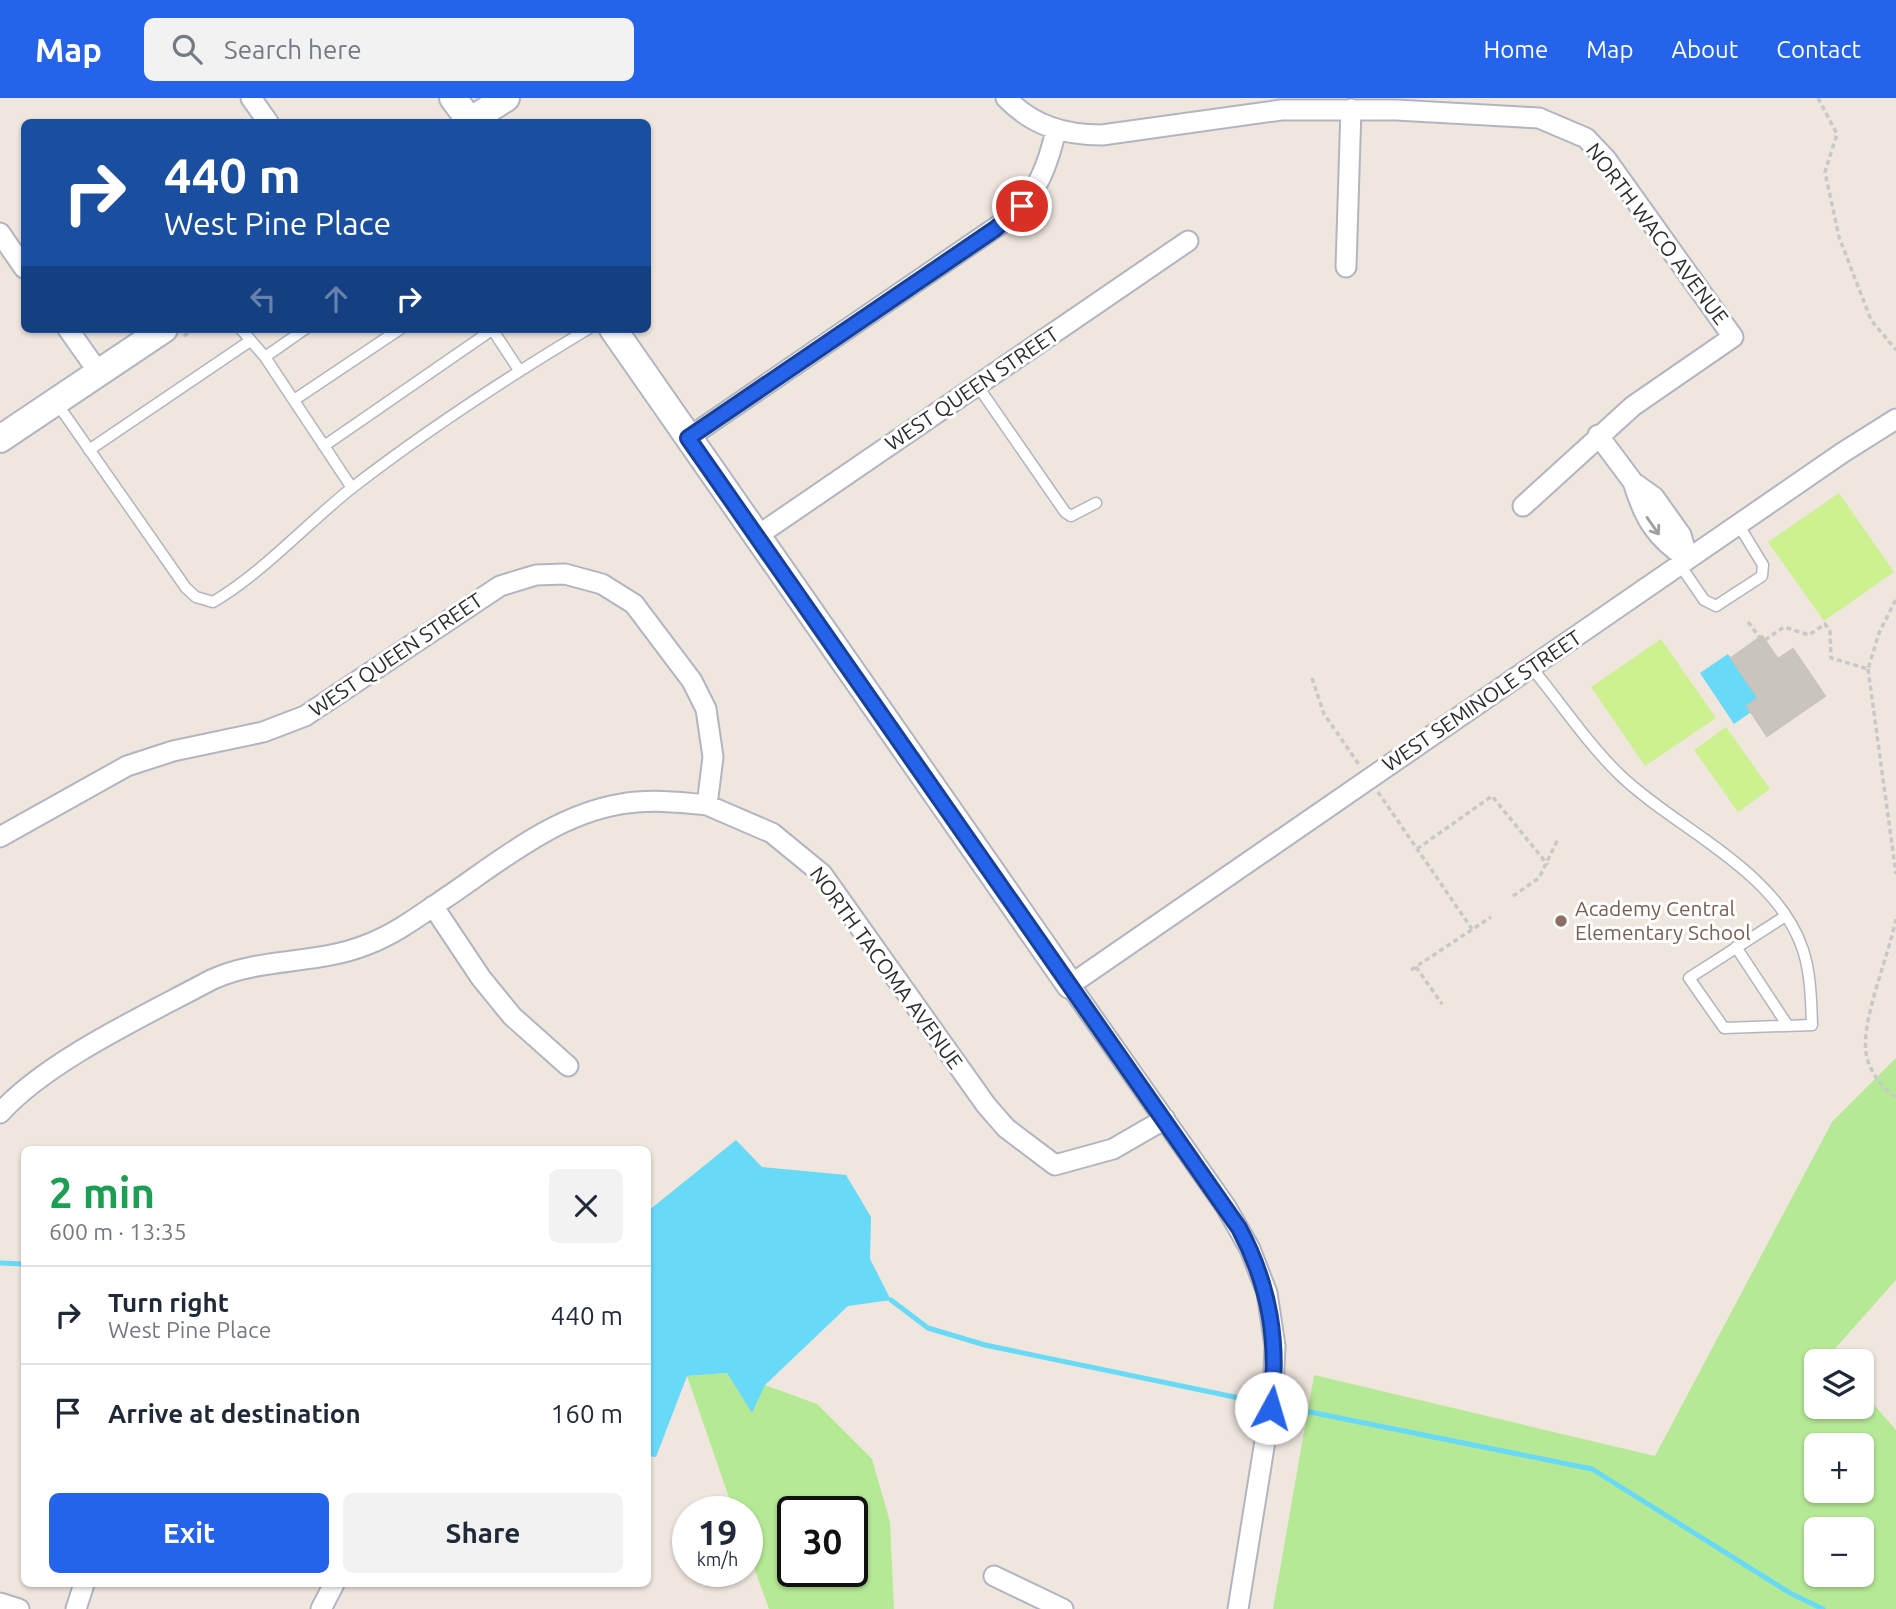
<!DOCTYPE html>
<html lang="en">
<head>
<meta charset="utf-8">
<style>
  :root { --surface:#fff; --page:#f2f2f3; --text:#1f2937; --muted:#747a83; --line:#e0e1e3; --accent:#2563eb }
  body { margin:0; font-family:Ubuntu,sans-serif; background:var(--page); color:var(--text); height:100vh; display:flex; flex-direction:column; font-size:26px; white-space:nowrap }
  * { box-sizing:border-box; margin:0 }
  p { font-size:23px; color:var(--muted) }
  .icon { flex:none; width:38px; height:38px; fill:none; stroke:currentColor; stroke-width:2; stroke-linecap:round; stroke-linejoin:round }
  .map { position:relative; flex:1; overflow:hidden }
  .panel { position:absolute; left:21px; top:1048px; width:630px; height:441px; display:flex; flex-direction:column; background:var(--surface); border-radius:10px; box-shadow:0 2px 5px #0004 }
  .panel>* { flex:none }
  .top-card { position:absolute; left:21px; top:21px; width:630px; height:214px; border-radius:10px; box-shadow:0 2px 5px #0004; background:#1a4fa0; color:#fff; overflow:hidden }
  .controls { position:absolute; left:1804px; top:1251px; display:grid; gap:14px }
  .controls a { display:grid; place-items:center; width:70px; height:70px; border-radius:10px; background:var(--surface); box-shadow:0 2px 5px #0004; font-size:35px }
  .speed { position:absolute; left:672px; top:1398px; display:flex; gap:14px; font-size:35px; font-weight:700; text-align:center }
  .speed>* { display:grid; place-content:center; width:91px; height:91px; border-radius:50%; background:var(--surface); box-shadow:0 2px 5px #0004; line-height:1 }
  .speed small { font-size:18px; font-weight:400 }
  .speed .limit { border:4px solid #111; border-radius:10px; background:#fff; color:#111 }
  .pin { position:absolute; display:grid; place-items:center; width:60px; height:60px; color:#fff; margin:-30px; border:4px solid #fff; border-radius:50%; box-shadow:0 2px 7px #0007 }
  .me { position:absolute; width:77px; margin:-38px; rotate:6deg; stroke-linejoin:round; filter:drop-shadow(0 0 5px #0008) }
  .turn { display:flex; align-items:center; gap:24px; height:147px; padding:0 28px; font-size:32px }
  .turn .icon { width:91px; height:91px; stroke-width:2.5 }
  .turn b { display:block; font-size:49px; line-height:60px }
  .lanes { display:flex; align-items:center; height:66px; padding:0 28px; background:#0003; justify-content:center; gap:35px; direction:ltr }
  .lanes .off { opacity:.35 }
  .round { display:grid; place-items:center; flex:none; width:74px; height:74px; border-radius:10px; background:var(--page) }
  .summary { display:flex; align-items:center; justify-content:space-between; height:119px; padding:0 28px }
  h1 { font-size:42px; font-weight:700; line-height:52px; color:#1e9e55 }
  .action { display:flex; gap:14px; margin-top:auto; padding:14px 28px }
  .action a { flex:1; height:80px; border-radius:10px; background:var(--accent); color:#fff; font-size:28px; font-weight:700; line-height:80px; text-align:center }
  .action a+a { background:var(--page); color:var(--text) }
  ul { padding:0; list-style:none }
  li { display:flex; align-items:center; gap:21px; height:98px; padding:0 28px; border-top:2px solid var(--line) }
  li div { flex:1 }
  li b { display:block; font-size:26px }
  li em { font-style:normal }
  header { display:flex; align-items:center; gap:42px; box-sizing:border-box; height:98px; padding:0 35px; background:var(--accent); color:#fff }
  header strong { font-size:33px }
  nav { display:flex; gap:38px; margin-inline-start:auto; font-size:24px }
  .search { width:490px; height:63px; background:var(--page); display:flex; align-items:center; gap:18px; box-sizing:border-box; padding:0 24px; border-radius:10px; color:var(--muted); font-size:26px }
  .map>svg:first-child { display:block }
  .green { fill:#b6e996; fill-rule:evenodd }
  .pitch { fill:#cdf191 }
  .water { fill:#69d9f8 }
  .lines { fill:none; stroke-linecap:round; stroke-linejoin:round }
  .stream { stroke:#69d9f8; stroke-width:5 }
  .building { fill:#c9c5bc; stroke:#cbc3b7; stroke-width:2 }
  .lane-casing { stroke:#b2b5c1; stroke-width:13 }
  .street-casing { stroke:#b2b5c1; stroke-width:23 }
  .secondary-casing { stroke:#b2b5c1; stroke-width:30 }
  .path { stroke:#c8c8c8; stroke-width:3.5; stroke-dasharray:5 3.5; stroke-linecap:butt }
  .lane { stroke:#fff; stroke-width:10 }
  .street { stroke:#fff; stroke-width:19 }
  .secondary { stroke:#fff; stroke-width:26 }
  .oneway { stroke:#a0a0a0 }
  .route-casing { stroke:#184099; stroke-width:18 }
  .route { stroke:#2563eb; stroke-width:12 }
  .education-dot { fill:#8d6e63; stroke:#fff; stroke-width:2.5 }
  .labels { text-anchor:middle; stroke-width:6; stroke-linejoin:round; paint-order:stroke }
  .street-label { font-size:21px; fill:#2c2c2c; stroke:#fff }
  .education-label { font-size:21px; fill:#785e54; stroke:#fff; text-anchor:start }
</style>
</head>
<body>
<header>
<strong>Map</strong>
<div class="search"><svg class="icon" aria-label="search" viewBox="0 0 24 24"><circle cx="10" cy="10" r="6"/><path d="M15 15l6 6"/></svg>Search here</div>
<nav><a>Home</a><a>Map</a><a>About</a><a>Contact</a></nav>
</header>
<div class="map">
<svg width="1896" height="1511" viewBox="0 0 1896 1511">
  <rect width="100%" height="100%" fill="#efe6de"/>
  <path class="green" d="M 1896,960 L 1896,1182 L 1831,1255 L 1838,1263 L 1816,1264 L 1816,1309 L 1862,1309 L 1862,1293 L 1896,1332 L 1896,1511 L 1273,1511 L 1314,1277 L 1655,1358 L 1832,1024 ZM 1816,1348 L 1862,1348 L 1862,1393 L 1816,1393 ZM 1816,1432 L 1862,1432 L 1862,1477 L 1816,1477 Z
    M 727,1275 L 752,1314 L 765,1287 L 817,1306 L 872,1361 L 890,1424 L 894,1511 L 769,1511 L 747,1450 L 747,1414 L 734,1414 L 687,1278 ZM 793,1414 L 852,1414 L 852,1474 L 793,1474 Z"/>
  <path class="pitch" d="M 1839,395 L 1894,474 L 1824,523 L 1768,444 Z
    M 1661,541 L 1716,620 L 1645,668 L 1591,589 Z
    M 1726,629 L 1770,691 L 1738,714 L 1694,652 Z"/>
  <path class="water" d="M 1728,556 L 1758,600 L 1747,608 L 1751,614 L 1734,626 L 1700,575 Z
    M 736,1042 L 762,1069 L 846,1077 L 871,1119 L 870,1161 L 891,1202 L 848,1208 L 765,1287 L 752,1315 L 727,1275 L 687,1278 L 656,1359 L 648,1358 L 648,1113 Z"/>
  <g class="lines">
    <path class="stream" d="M 0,1165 L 24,1166
      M 891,1202 L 928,1230 L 985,1247 L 1244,1301
      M 1290,1310 L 1592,1371 L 1790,1495 L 1823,1511"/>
  </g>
  <path class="building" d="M 1762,538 L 1778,561 L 1793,551 L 1825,598 L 1767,638 L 1747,608 L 1758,600 L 1731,560 Z"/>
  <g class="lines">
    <g class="lane-casing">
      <path id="lane" d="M 241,231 L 265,259 L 305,231
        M 492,231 L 519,272
        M 265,259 L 352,390
        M 977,287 L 1065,414 L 1071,418 L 1096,405
        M 294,302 L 400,231
        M 56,304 L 186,490 L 196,499 L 213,504 C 265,473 305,427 353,389 C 427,332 508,279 588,231
        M 324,348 L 492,232
        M 89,352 L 250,243
        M 1680,467 L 1704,502 L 1716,508 L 1762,478 L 1763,467 L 1738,426
        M 1531,569 C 1560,604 1587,645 1620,677 C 1676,731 1777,772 1803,852 C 1811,877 1811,902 1812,927 L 1724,930 L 1689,880 L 1784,819
        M 1736,849 L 1788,928"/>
    </g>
    <g class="street-casing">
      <path id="street" d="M 251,0 L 268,24
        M 1006,0 C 1033,28 1065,37 1102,37 L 1281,12 L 1396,12 L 1539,20 L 1586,40 L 1606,61 L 1733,239 L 1633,308 L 1523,408
        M 0,135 L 24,170
        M 1346,169 L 1351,11
        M 68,231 L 99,275
        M 1598,337 L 1633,384 L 1654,399 L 1681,437 L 1688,461
        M 688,340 L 1011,119 C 1038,94 1048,67 1056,32
        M 1633,384 C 1644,420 1656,441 1688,461
        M 757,438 L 1188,143
        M 0,739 L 127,668 L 173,653 L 263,634 L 305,618 L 500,488 L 536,477 L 565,476 L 602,486 L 634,506 L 692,583 L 706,611 L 713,659 L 707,707 L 772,735 L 822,776 L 986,1007 L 1006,1030 L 1055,1067 L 1113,1051 L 1165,1021
        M 433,808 L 481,880 L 512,918 L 568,968
        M 0,1015 C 48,962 146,917 211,882 C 260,859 316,867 366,847 C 395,836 419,818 444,801 C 499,764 554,717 621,706 C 650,701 678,704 707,707
        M 994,1478 L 1063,1511
        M 0,1505 L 19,1511
        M 76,1511 L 84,1486
        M 321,1511 L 334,1486
        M 1238,1511 L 1273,1293 L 1275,1248 L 1267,1195 L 1250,1151 L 1226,1109 L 1070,887 L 1842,355 L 1896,321"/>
    </g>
    <g class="secondary-casing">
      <path id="secondary" d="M 453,0 L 471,24
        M 468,24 L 506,0
        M 613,231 L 1070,887
        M 0,341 L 164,231"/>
    </g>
    <path class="path" d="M 1818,0 L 1837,36 L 1825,74 L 1839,139 L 1871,222 L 1896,252
      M 184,238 L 194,231
      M 1748,524 L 1760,540
      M 1765,542 L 1784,529 L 1809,537 L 1825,526 L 1830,533 L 1831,560 L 1868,571 L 1879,535 L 1896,501
      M 1868,571 L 1896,776
      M 1312,580 L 1324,616 L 1360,668
      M 1378,694 L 1472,831
      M 1417,751 L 1492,698 L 1548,767
      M 1513,798 L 1539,780 L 1558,741
      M 1896,821 C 1889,857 1861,922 1866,955 C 1869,974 1882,989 1896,1000
      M 1416,869 L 1442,906
      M 1411,872 L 1491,819"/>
    <use href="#lane" class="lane"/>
    <use href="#street" class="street"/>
    <use href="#secondary" class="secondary"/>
  </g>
  <defs><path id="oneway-shaft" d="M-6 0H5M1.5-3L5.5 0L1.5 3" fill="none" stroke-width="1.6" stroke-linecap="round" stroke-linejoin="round" transform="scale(1.75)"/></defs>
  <use class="oneway" href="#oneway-shaft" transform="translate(1653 428) rotate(55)"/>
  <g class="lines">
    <g class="route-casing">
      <path id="route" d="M 1022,108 L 995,131 L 688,340 L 1239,1130 C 1270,1188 1279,1245 1271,1310"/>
    </g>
    <use href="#route" class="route"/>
  </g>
  <circle class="education-dot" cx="1561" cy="823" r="7"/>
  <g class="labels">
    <g class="street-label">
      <text transform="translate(1657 136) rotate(53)" y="7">NORTH WACO AVENUE</text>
      <text transform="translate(972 291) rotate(-34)" y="7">WEST QUEEN STREET</text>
      <text transform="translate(396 557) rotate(-34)" y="7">WEST QUEEN STREET</text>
      <text transform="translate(1482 603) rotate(-34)" y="7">WEST SEMINOLE STREET</text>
      <text transform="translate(886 870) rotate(54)" y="7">NORTH TACOMA AVENUE</text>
    </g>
    <g class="education-label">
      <text x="1575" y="818">Academy Central<tspan x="1575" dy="24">Elementary School</tspan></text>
    </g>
  </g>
</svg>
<div class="controls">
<a><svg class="icon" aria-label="layers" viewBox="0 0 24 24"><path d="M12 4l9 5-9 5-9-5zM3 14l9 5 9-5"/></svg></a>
<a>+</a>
<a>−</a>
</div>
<div class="speed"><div>19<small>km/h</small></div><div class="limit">30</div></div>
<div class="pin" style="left:1022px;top:108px;background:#d93025"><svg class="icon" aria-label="arrive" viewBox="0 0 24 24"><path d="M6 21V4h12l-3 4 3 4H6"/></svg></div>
<svg class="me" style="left:1271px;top:1310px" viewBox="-20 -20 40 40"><circle r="19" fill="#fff"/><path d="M0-13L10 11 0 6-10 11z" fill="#2563eb"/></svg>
<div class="top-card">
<div class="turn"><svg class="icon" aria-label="right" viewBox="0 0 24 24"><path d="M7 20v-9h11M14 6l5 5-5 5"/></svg><div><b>440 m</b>West Pine Place</div></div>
<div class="lanes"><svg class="icon off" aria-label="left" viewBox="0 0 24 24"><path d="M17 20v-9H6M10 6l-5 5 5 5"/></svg><svg class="icon off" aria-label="ahead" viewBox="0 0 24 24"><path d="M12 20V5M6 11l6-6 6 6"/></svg><svg class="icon" aria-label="right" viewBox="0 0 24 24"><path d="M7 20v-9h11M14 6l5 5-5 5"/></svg></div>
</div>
<section class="panel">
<div class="summary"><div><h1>2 min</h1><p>600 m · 13:35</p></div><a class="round"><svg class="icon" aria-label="close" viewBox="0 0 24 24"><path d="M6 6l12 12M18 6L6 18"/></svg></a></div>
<ul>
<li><svg class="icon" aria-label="right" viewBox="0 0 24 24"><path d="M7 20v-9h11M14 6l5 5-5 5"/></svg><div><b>Turn right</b><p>West Pine Place</p></div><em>440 m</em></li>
<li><svg class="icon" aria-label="arrive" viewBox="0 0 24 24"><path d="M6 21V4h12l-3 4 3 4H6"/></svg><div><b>Arrive at destination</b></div><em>160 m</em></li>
</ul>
<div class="action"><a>Exit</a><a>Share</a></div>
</section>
</div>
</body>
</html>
